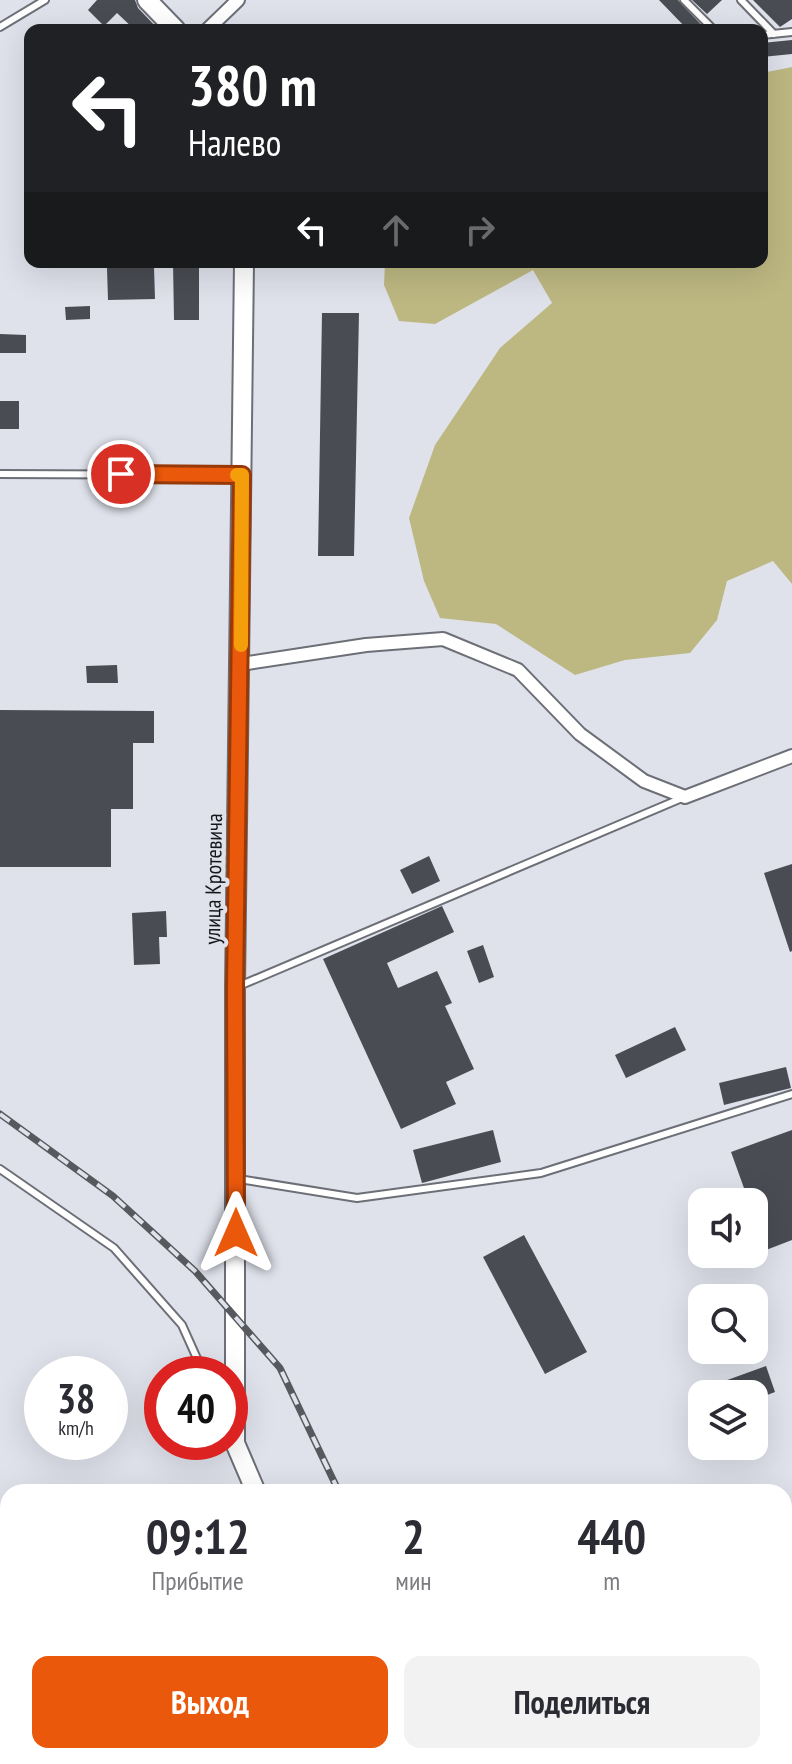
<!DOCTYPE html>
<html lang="ru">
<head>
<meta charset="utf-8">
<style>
  :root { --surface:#fff; --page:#f2f2f3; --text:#2b2b33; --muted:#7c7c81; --accent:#ea580c }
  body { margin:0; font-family:"PT Sans Narrow",sans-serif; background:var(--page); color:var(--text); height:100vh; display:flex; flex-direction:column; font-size:30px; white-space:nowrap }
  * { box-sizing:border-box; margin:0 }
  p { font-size:26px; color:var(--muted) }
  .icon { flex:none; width:44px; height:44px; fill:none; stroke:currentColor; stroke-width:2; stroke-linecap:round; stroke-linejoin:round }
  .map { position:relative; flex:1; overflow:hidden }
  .sheet { position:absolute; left:0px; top:1484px; width:792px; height:280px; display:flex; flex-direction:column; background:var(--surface); border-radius:24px 24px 0 0; box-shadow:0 8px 32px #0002 }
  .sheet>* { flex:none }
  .top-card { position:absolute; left:24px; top:24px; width:744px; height:244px; border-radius:16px; box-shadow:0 8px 32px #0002; background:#202124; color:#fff; overflow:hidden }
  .tools { position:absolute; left:688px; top:1188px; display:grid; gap:16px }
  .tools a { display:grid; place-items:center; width:80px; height:80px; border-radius:16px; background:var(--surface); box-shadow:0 8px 32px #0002; font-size:40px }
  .speed { position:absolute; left:24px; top:1356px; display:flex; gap:16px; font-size:40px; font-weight:700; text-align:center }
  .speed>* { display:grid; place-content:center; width:104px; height:104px; border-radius:50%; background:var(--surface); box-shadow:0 8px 32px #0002; line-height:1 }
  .speed small { font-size:20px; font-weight:400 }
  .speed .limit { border:12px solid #d22; background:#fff; color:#111 }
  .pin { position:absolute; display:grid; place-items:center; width:68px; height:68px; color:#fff; margin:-34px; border:4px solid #fff; border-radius:50%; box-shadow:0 2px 8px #0007 }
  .me { position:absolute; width:88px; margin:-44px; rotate:0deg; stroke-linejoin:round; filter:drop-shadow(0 0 6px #0008) }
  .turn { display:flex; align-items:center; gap:28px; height:168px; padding:0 32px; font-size:36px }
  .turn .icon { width:104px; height:104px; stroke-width:2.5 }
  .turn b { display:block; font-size:56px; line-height:68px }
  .lanes { display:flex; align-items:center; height:76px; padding:0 32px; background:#0003; justify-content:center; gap:40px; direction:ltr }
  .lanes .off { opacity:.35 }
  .eta { display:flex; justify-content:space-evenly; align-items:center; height:136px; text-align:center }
  .eta b { font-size:48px; font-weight:700; line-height:56px }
  .cta { display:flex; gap:16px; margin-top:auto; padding:16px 32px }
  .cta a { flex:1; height:92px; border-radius:16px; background:var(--accent); color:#fff; font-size:32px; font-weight:700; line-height:92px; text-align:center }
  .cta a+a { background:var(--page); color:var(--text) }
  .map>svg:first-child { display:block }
  .green { fill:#bdb882 }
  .building { fill:#4a4c53 }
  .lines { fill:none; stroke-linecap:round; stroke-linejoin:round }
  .lane-casing { stroke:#6d6f77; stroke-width:10 }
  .street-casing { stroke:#6d6f77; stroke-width:16 }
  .secondary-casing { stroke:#6d6f77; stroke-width:22 }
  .lane { stroke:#fff; stroke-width:6 }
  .street { stroke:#fff; stroke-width:12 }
  .secondary { stroke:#fff; stroke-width:18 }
  .rail-casing { stroke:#57595e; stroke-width:7 }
  .rail { stroke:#dfe2eb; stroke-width:4; stroke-dasharray:12; stroke-linecap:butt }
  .route-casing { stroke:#983908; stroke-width:20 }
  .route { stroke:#ea580c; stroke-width:14 }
  .slow { stroke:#f59e0b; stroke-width:14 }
  .labels { text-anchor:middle; stroke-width:8; stroke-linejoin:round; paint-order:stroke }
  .street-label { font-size:22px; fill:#16171a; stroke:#dfe2eb }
</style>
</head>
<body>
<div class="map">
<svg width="792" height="1764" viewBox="0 0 792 1764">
  <rect width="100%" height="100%" fill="#dfe2eb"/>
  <path class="green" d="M 792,67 L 792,584 L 773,561 L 727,581 L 717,620 L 690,653 L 625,660 L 575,675 L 496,624 L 440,618 L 424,581 L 409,518 L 435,445 L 500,348 L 552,303 L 533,270 L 435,324 L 399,321 L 384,285 L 385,262 L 762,262 L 762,73 Z"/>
  <path class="building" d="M 97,0 L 135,0 L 138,8 L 159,30 L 135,30 L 117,13 L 104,26 L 88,10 Z
    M 659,0 L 678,0 L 706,30 L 688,30 Z
    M 692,0 L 722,0 L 707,14 Z
    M 753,0 L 792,0 L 792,19 L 780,27 Z
    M 792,40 L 792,54 L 762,57 L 762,43 Z
    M 173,262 L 199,262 L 199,320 L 174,320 Z
    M 154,267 L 155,299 L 108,300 L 107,268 Z
    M 90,306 L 90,319 L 66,320 L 65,307 Z
    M 322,313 L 359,313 L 354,556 L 318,556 Z
    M 0,334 L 26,335 L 26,353 L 0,353 Z
    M 0,401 L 19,401 L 19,429 L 0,429 Z
    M 117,665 L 118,683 L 87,683 L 86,666 Z
    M 0,710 L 154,711 L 154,743 L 133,743 L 133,809 L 111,809 L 111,867 L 0,867 Z
    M 429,856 L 440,881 L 412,894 L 400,870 Z
    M 792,864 L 792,951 L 790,952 L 764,873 Z
    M 442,906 L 454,932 L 387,963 L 398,988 L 437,971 L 452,1003 L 445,1006 L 474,1069 L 446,1082 L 456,1104 L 401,1129 L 323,959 Z
    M 166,911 L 167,937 L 159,937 L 160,964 L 134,965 L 132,913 Z
    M 483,945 L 494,977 L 479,983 L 467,951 Z
    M 675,1027 L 686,1050 L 626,1078 L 615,1055 Z
    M 786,1067 L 791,1088 L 724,1105 L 719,1083 Z
    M 493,1130 L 501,1162 L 422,1183 L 413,1150 Z
    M 792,1130 L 792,1240 L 766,1250 L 754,1216 L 754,1202 L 749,1202 L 731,1152 Z
    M 524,1235 L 587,1352 L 545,1374 L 483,1257 Z
    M 766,1366 L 775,1392 L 754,1400 L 754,1394 L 723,1394 L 719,1383 Z"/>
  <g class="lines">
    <g class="lane-casing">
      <path id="lane" d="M 684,0 L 714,30
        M 741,0 L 774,34
        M 0,27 L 45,0
        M 762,35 L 792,32
        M 0,474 L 239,475
        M 239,986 L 682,798
        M 0,1169 L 114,1248 L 182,1325 L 204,1374
        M 239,1179 L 357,1198 L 541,1173 L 792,1094"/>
    </g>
    <g class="street-casing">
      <path id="street" d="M 207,30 L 238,0
        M 241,664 L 366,645 L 443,639 L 518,670 L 580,734 L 644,781 L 685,797 L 792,756"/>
    </g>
    <g class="secondary-casing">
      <path id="secondary" d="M 147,0 L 176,30
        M 244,262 L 235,988 L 235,1443 L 256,1492
        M 424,1756 L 429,1764"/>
    </g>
    <use href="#lane" class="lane"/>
    <use href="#street" class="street"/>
    <use href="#secondary" class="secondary"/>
    <g class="rail-casing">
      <path id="rail" d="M 0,1114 L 113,1196 L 195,1271 L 280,1368 L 339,1492
        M 455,1756 L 460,1764"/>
    </g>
    <use href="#rail" class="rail"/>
  </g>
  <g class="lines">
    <g class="route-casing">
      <path id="route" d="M 121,474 L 242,475 L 235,988 L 236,1233"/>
    </g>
    <use href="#route" class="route"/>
    <path class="slow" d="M 237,475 L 242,475 L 241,645"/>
  </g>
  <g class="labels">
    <g class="street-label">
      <text transform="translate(213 879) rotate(-89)" y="8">улица Кротевича</text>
    </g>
  </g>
</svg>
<div class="tools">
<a><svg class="icon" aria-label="sound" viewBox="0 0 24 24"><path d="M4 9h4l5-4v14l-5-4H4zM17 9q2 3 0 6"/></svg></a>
<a><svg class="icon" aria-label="search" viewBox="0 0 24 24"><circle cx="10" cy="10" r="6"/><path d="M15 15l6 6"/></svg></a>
<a><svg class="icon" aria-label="layers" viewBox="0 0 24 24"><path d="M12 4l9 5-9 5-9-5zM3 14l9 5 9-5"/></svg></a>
</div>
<div class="speed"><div>38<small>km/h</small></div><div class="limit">40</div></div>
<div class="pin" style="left:121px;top:474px;background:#d93025"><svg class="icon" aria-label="arrive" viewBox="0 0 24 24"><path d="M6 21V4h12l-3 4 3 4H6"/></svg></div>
<svg class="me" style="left:236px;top:1233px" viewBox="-20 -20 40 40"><path d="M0-17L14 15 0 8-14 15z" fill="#ea580c" stroke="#fff" stroke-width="4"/></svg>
<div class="top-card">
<div class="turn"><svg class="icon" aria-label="left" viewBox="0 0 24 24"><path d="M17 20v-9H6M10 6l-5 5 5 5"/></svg><div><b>380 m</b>Налево</div></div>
<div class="lanes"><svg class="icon" aria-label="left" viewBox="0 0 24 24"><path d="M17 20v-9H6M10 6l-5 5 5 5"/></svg><svg class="icon off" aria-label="ahead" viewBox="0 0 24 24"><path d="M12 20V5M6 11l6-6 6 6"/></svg><svg class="icon off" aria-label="right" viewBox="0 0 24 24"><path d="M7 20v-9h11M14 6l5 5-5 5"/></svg></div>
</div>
<section class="sheet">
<div class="eta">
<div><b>09:12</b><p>Прибытие</p></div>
<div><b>2</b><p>мин</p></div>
<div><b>440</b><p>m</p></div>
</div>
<div class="cta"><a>Выход</a><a>Поделиться</a></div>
</section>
</div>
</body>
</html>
